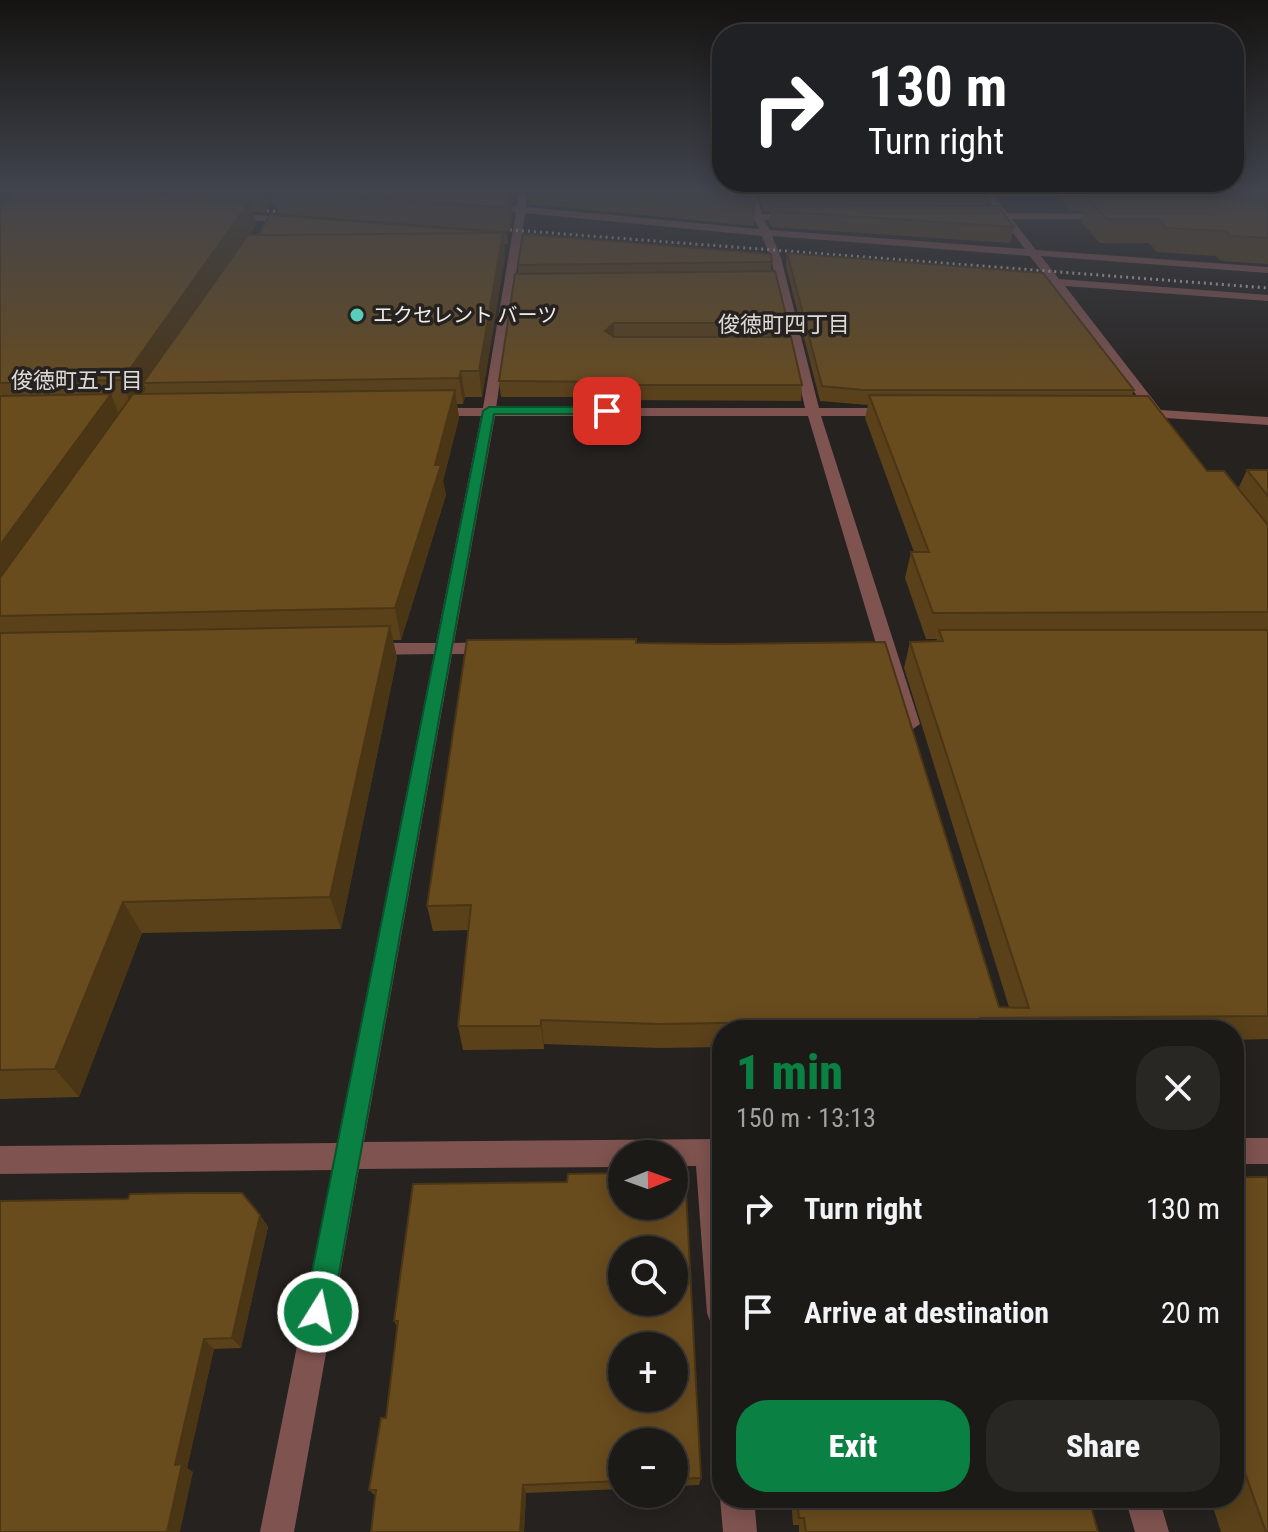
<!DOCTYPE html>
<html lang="en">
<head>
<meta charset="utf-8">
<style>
  :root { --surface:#1c1a17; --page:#292724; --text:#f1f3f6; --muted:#a0a1a1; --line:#3a3836; --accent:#0b8043 }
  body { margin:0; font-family:"Roboto Condensed","Noto Sans JP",sans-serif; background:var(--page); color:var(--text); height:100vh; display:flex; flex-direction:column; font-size:30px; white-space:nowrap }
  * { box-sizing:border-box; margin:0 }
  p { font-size:26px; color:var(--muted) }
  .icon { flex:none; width:44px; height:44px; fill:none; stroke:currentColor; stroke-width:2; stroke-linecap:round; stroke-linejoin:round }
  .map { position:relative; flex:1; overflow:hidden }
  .side { position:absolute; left:712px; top:1020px; width:532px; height:488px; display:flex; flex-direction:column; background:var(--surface); border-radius:32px; box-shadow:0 4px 20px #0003,0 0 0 2px var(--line) }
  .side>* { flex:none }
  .hud { position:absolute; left:712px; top:24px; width:532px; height:168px; border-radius:32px; box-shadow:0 4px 20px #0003,0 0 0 2px var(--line); background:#202124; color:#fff; overflow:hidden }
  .needle { width:52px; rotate:89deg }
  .buttons { position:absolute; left:608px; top:1140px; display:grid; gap:16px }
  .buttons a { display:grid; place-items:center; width:80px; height:80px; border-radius:50%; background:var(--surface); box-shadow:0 4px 20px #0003,0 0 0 2px var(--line); font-size:40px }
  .pin { position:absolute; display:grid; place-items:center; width:68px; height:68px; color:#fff; margin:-34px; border-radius:16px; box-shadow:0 4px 12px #0006 }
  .me { position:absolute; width:88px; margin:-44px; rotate:10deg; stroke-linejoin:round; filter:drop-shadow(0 0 6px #0008) }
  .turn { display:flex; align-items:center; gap:28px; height:168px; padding:0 24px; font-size:36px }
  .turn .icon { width:104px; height:104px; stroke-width:2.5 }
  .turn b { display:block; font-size:56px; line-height:68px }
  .round { display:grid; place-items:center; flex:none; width:84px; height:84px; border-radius:32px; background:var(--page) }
  .headline { display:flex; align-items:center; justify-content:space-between; height:136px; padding:0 24px }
  h1 { font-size:48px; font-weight:800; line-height:60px; color:var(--accent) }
  .action { display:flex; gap:16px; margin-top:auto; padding:16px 24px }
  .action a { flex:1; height:92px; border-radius:32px; background:var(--accent); color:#fff; font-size:32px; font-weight:800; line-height:92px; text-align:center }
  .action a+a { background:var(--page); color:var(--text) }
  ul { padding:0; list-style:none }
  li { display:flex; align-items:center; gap:24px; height:104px; padding:0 24px }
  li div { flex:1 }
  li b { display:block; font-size:30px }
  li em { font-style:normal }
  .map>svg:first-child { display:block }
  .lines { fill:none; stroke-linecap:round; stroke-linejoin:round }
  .minor { fill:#7f5350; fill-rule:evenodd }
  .rail { stroke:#cecbc9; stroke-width:3; stroke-dasharray:2 4; stroke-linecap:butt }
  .wall { fill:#5a411a; fill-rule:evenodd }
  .shaded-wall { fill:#4a3515 }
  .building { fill:#694c1e; stroke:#4a3515; stroke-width:2; fill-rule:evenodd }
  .route { fill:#0b8043; stroke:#07532c; stroke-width:2 }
  .poi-dot { fill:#5acebd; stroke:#26221f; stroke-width:3 }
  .labels { text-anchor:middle; stroke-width:7; stroke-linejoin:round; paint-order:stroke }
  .far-poi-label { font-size:20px; fill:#eeebe9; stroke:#26221f; text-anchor:start }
  .far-neighbourhood-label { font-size:22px; fill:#e0dad7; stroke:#26221f }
</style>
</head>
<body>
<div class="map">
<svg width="1268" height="1532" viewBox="0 0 1268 1532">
  <rect width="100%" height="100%" fill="#26221f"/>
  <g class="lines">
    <path class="minor" d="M 519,188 L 528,188 L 526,207 L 759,229 L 755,220 L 744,217 L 752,214 L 745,188 L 754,188 L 762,214 L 798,214 L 803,217 L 798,220 L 764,220 L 770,230 L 1025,249 L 1002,219 L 979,218 L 979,214 L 998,213 L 979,188 L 988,188 L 1007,213 L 1113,214 L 1110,219 L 1012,219 L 1036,250 L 1268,267 L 1268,273 L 1041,256 L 1059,279 L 1268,295 L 1268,301 L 1065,286 L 1161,410 L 1268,417 L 1268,425 L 1166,418 L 1160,421 L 1131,415 L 1131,409 L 1147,409 L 1053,285 L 1020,280 L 1025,277 L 1047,278 L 1030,256 L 772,236 L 781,258 L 819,408 L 892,408 L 899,412 L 892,416 L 821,416 L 920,724 L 910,731 L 900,724 L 808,416 L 495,416 L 454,643 L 492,642 L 501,648 L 492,654 L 452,654 L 364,1142 L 722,1139 L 722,1328 L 711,1324 L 707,1313 L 696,1166 L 674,1166 L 674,1154 L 622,1154 L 622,1167 L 359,1169 L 294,1532 L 260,1532 L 332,1170 L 0,1174 L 0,1146 L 337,1143 L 434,654 L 368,655 L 359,649 L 368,643 L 436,643 L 481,416 L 432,416 L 425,412 L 432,408 L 483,408 L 516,212 L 502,208 L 516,206 ZM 525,213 L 762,236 L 771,258 L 805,408 L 496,408 Z
      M 227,213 L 295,218 L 300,221 L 295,224 L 224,218 Z
      M 1234,1138 L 1268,1138 L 1268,1164 L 1234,1164 Z
      M 722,1493 L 722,1498 L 754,1498 L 757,1532 L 723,1532 L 720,1498 Z
      M 1125,1498 L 1159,1498 L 1169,1532 L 1135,1532 Z"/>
    <path class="rail" d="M 243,209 L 299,213
      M 486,228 L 1268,288"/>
  </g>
  <path class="wall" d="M 0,188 L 516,188 L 514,203 L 512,203 L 512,215 L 510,232 L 279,214 L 276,204 L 273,202 L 264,213 L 253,212 L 256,225 L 249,235 L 507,233 L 508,244 L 504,244 L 505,256 L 482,397 L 465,397 L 463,404 L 457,404 L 459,418 L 443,481 L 446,495 L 401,640 L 393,640 L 397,658 L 341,929 L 142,933 L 79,1097 L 0,1099 Z
    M 528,188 L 750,188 L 749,199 L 756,202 L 754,226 L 529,204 Z
    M 757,188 L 1007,188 L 998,196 L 991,189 L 988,206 L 1014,227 L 1010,243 L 772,227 L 769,223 L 770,211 L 764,211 Z
    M 1051,188 L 1268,188 L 1268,264 L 1221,261 L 1216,256 L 1157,252 L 1149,243 L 1100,243 L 1081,222 L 1084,211 L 1071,211 Z
    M 787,253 L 1134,390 L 1132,396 L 1207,471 L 1238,489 L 1247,470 L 1268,470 L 1268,1039 L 1234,1040 L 1234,1030 L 722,1030 L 722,1047 L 659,1048 L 544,1044 L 544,1049 L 463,1050 L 458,1026 L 469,930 L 433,931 L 427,906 L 636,643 L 999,1007 L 1009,1007 L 904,668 L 910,642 L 936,641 L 937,639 L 926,639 L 905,578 L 911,552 L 914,552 L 865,418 L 868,405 L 820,401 L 786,266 Z
    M 772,262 L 771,271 L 788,323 L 786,337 L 802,385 L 801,401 L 616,400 L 616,397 L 501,397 L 499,381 L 518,274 L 518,265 Z
    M 674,1172 L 685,1172 L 701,1478 L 699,1485 L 674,1486 L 674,1442 L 622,1442 L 622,1489 L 526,1493 L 524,1532 L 371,1532 L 376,1496 L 369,1490 L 381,1418 L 386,1418 L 398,1328 L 394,1321 L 413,1184 L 567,1182 L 568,1174 L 622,1173 L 622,1206 L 674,1206 ZM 622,1250 L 674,1250 L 674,1302 L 622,1302 ZM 622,1346 L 674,1346 L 674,1398 L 622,1398 Z
    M 1234,1177 L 1268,1532 L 1221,1532 L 1210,1498 L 1234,1498 Z
    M 260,1215 L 268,1227 L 241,1348 L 214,1349 L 187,1468 L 193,1472 L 0,1532 Z
    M 791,1498 L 1116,1498 L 1117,1502 L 1102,1510 L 1092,1510 L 1098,1532 L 799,1532 L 799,1525 L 793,1525 Z"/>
  <path class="shaded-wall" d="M 0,188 L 34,188 L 0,222 Z
    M 259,188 L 270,188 L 273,202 L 264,213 L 258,189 Z
    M 512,188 L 516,188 L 514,203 Z
    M 750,188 L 749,201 L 739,195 L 741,191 Z
    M 1000,188 L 1007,188 L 998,196 Z
    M 511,191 L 512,215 L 510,232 L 508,208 Z
    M 250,201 L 256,225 L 150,383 L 143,383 L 146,389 L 132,409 L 122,380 Z
    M 503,233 L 505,256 L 482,397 L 479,371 Z
    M 614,323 L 614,338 L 605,331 Z
    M 461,371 L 465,397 L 463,404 L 459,378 Z
    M 455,390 L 459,418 L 443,481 L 446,495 L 401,640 L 395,608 Z
    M 111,394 L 122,423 L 0,600 L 0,545 Z
    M 390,626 L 397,658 L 341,929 L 330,897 Z
    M 123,902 L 142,933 L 79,1097 L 55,1069 Z
    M 541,1020 L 544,1044 L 544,1049 L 541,1026 Z
    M 260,1215 L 268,1227 L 241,1348 L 232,1338 Z
    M 204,1339 L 214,1349 L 187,1468 L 193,1472 L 180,1532 L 166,1532 L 175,1465 Z
    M 523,1485 L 526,1493 L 524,1532 L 520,1532 Z"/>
  <path class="building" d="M 23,188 L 90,188 L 250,201 L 122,380 L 0,383 L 0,205 Z
    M 275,188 L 475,188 L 511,191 L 508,208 L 273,191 Z
    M 609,188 L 750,188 L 741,191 L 739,195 L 756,202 Z
    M 1088,198 L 1255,198 L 1268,207 L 1268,238 L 1231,236 L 1225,231 L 1166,228 L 1158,219 L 1107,219 Z
    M 998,206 L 1014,227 L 773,211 L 771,207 Z
    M 270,215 L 507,233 L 258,235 Z
    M 503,233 L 479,371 L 461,371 L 459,378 L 143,383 L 248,235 Z
    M 523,234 L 771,254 L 772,262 L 518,265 Z
    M 787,253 L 1043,273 L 1134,390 L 863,390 L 822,386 Z
    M 775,271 L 788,323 L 614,323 L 605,331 L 614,337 L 791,337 L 802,385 L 615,385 L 615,382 L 499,381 L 515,274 Z
    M 455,390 L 435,465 L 441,465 L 395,608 L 0,616 L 0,578 L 133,394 Z
    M 111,394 L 0,545 L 0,396 Z
    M 869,395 L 1148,396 L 1207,471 L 1224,471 L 1268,525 L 1268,612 L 933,613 L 911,552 L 929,552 Z
    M 1247,470 L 1268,470 L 1268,496 Z
    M 390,626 L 330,897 L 123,902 L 55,1069 L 0,1070 L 0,633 Z
    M 939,630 L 1268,630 L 1268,1016 L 980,1018 L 983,1030 L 836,1030 L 834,1021 L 660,1024 L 541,1020 L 541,1026 L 458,1026 L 471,905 L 427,906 L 467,640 L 636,639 L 636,643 L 720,644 L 885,642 L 999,1007 L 1029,1008 L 910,642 L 943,641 Z
    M 674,1172 L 685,1172 L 701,1478 L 674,1479 L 674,1442 L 622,1442 L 622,1481 L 523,1485 L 520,1532 L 371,1532 L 376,1490 L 369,1490 L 381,1418 L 386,1418 L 398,1321 L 394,1321 L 413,1184 L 567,1182 L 568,1174 L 622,1173 L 622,1206 L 674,1206 ZM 622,1250 L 674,1250 L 674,1302 L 622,1302 ZM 622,1346 L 674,1346 L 674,1398 L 622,1398 Z
    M 1234,1177 L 1268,1177 L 1268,1532 L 1266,1532 L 1234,1442 Z
    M 187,1193 L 242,1193 L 260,1215 L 232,1338 L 204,1339 L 175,1465 L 182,1464 L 167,1532 L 0,1532 L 0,1201 L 128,1199 L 130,1194 Z
    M 797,1498 L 1116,1498 L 1117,1502 L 1090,1503 L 1098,1532 L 806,1532 L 804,1518 L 799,1518 Z"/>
  <linearGradient id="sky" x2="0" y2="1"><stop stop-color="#151311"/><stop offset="0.47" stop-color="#41444d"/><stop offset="1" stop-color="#41444d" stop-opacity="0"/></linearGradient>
  <rect width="1268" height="403" fill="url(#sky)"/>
  <path class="route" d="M 607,407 L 611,408 L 611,414 L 494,414 L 332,1312 L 328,1322 L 318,1326 L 308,1322 L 304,1312 L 483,411 L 489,407 Z"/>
  <circle class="poi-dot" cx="357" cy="315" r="8"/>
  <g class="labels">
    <g class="far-poi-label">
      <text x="373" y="322">エクセレント バーツ</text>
    </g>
    <g class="far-neighbourhood-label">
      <text x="784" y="332">俊徳町四丁目</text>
      <text x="77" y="388">俊徳町五丁目</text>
    </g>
  </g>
</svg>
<div class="buttons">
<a><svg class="needle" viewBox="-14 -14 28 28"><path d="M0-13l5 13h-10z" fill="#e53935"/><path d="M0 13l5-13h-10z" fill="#a0a1a1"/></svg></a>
<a><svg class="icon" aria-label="search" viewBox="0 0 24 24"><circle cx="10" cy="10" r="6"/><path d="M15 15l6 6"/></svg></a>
<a>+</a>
<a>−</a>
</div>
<div class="pin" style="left:607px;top:411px;background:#d93025"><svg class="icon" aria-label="arrive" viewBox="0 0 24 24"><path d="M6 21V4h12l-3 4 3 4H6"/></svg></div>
<svg class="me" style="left:318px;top:1312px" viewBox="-20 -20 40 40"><circle r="17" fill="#0b8043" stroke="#fff" stroke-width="3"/><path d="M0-11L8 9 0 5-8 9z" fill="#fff"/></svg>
<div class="hud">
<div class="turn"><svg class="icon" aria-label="right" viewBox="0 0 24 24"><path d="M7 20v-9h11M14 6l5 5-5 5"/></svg><div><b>130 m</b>Turn right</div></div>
</div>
<section class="side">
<div class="headline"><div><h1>1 min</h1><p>150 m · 13:13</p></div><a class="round"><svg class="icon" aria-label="close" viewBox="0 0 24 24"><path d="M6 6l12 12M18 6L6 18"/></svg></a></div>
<ul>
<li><svg class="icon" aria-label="right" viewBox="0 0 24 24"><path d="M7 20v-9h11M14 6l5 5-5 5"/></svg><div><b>Turn right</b></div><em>130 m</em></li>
<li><svg class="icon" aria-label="arrive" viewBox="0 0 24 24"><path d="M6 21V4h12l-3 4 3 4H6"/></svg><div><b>Arrive at destination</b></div><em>20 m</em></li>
</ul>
<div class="action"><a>Exit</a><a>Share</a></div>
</section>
</div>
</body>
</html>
